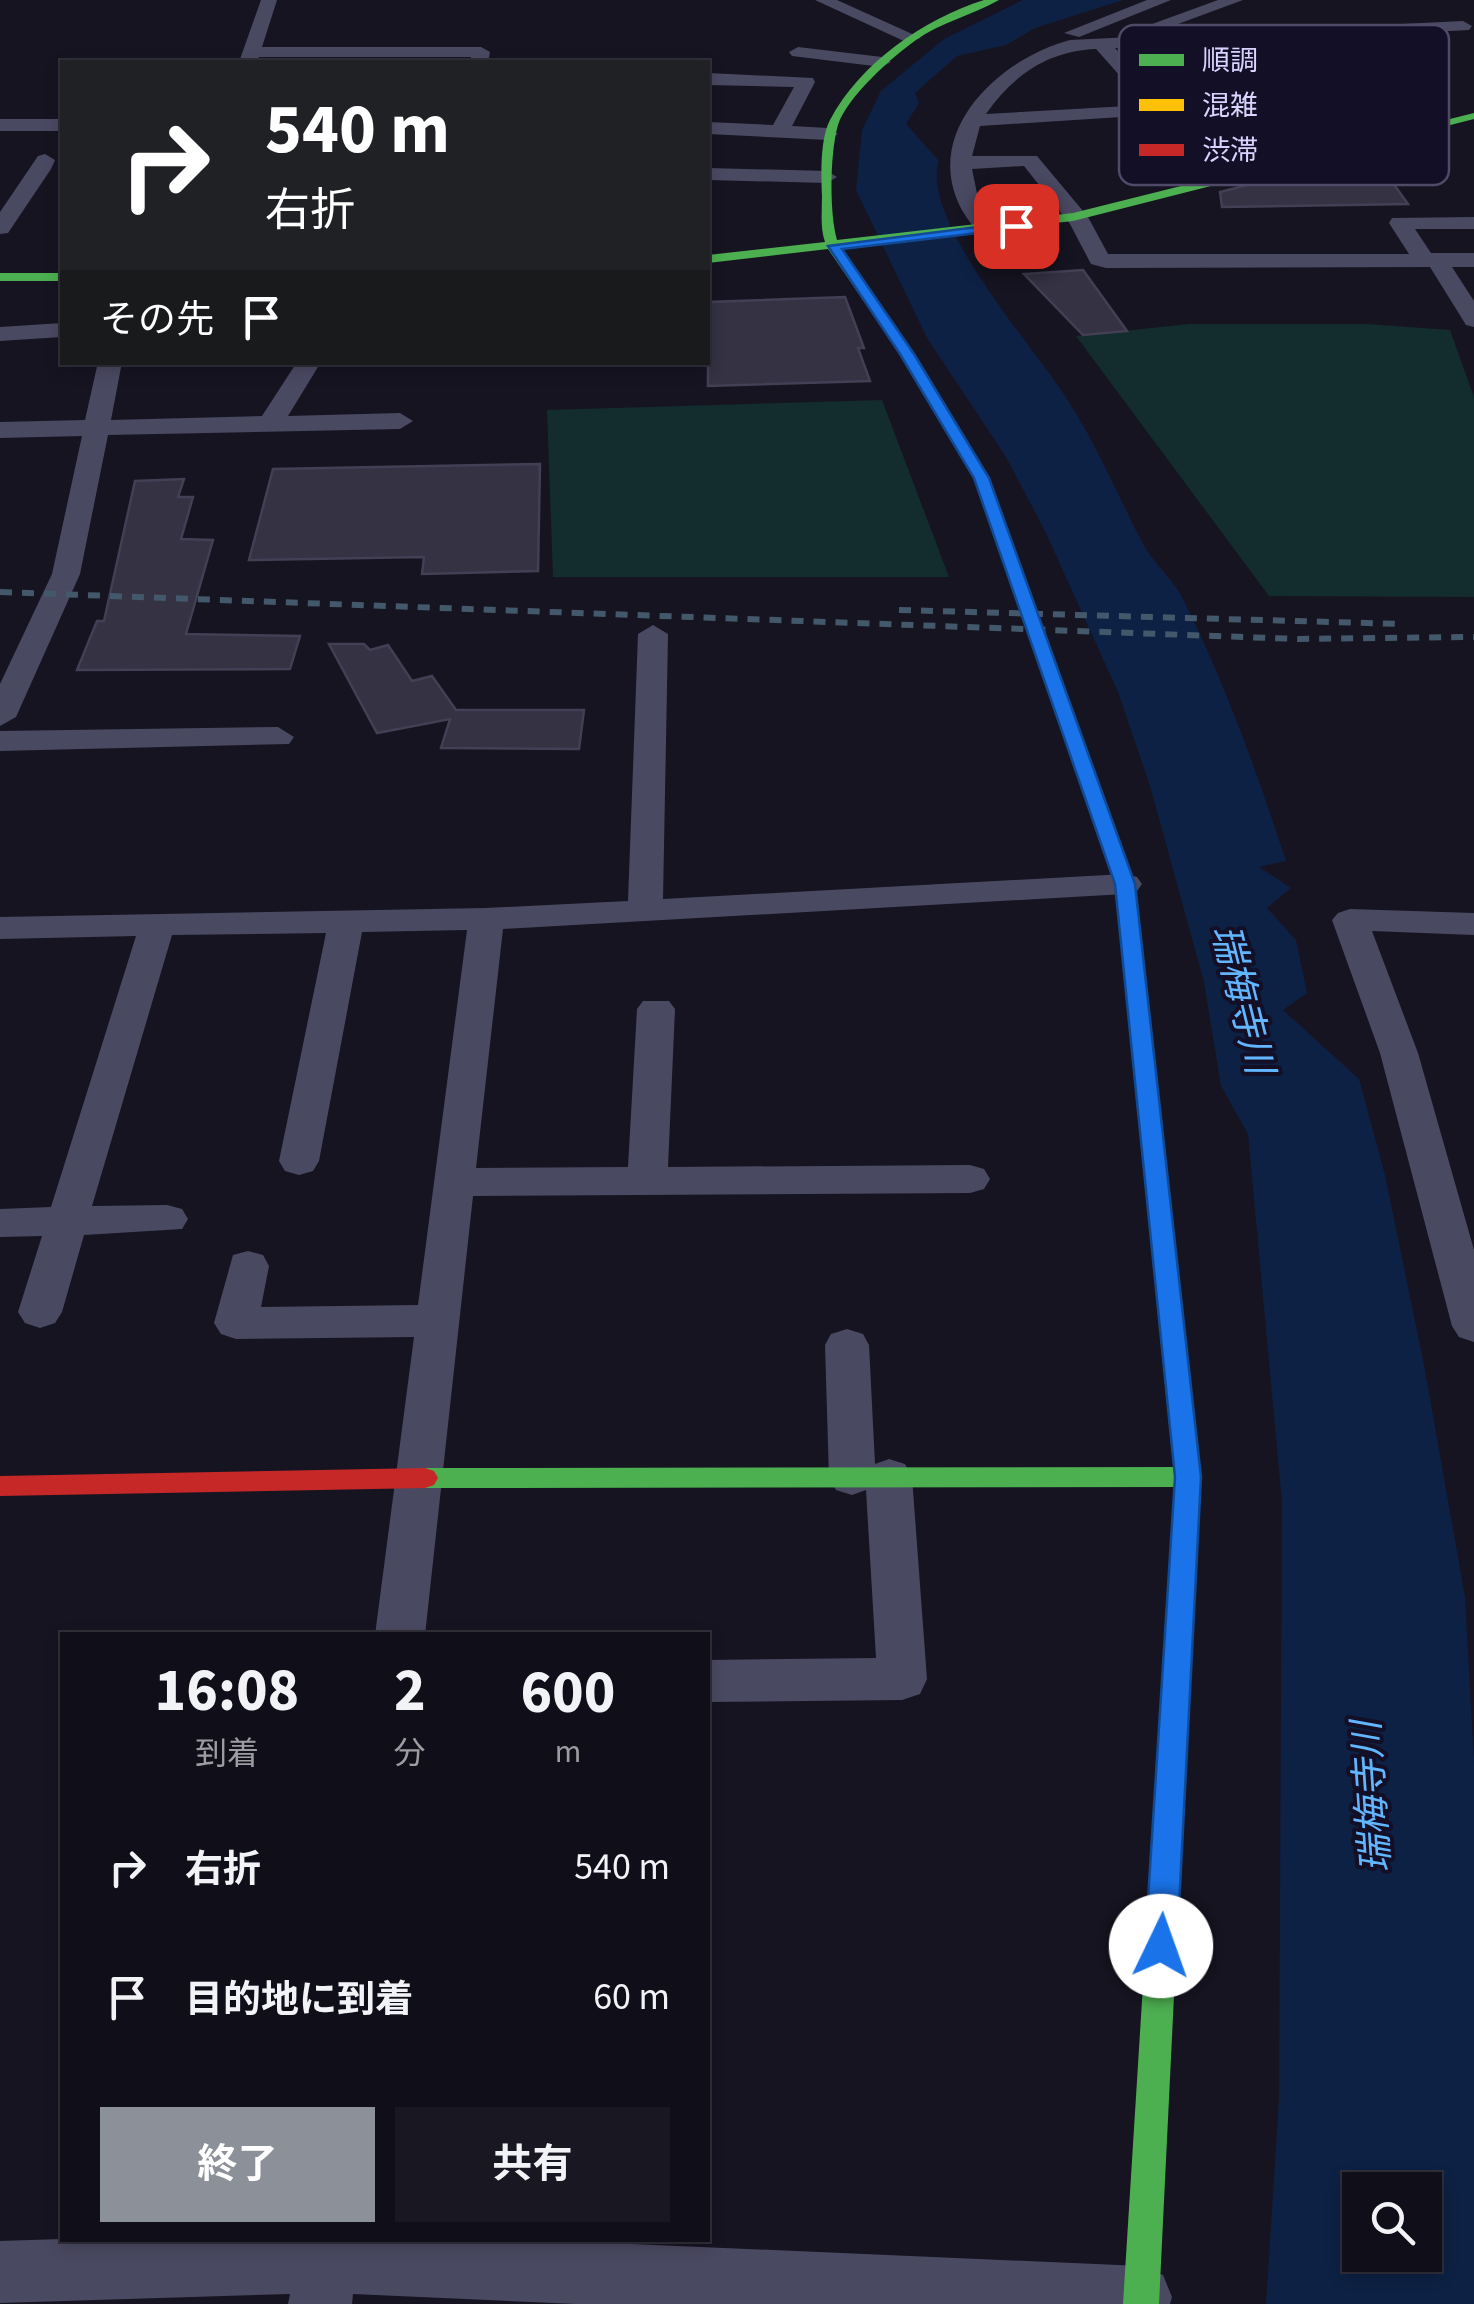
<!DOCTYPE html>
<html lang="ja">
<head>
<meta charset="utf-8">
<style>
  :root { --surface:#100f19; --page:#191822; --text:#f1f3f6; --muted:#9c9ca2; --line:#302f38; --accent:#8c9099 }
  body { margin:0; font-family:"Source Sans 3","Noto Sans JP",sans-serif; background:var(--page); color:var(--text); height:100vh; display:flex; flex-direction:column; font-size:38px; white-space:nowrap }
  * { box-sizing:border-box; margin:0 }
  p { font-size:32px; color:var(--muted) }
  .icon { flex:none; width:55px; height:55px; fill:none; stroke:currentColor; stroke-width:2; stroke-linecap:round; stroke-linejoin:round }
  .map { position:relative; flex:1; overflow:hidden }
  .drawer { position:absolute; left:60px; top:1632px; width:650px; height:610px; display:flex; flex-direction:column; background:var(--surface); border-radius:0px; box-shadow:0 5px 15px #0003,0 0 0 2px var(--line) }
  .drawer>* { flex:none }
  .guide { position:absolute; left:60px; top:60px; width:650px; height:305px; border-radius:0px; box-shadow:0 5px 15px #0003,0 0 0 2px var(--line); background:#202124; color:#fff; overflow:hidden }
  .controls { position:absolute; left:1342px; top:2172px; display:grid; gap:20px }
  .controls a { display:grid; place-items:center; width:100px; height:100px; border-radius:0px; background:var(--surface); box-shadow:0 5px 15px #0003,0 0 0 2px var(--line); font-size:50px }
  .pin { position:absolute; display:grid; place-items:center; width:85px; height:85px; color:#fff; margin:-42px; border-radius:20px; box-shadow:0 5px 15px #0006 }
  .me { position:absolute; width:110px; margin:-55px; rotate:3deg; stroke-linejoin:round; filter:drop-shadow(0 0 8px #0008) }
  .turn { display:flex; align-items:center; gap:35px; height:210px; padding:0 40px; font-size:45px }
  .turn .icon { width:130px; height:130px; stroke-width:2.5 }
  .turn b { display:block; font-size:70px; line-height:85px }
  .then { display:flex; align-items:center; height:95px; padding:0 40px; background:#0003; gap:20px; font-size:38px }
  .eta { display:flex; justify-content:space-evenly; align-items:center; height:170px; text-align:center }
  .eta b { font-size:60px; font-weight:700; line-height:70px }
  .action { display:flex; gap:20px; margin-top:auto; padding:20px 40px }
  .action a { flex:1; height:115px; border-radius:0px; background:var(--accent); color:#fff; font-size:40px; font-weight:700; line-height:115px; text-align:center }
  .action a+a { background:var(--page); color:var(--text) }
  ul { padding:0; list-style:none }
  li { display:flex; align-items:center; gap:30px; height:130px; padding:0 40px }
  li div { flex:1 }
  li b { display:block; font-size:38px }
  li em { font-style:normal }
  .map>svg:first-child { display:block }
  .green { fill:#132c2d }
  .water { fill:#0d2144; fill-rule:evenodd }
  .building { fill:#343243; stroke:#433f54; stroke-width:2.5 }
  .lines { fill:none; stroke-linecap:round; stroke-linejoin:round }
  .street { fill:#4a4962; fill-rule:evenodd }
  .fast { fill:#4caf50; fill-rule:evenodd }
  .slow { fill:#ffc107; fill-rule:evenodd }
  .jam { fill:#c62828; fill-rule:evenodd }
  .rail { stroke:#43596b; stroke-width:6; stroke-dasharray:12 10; stroke-linecap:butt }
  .route { fill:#1a73e8; stroke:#114b97; stroke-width:2.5 }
  .labels { text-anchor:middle; stroke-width:8; stroke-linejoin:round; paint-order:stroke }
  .water-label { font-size:38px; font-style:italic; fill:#62b6ff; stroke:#130f26 }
  .key { fill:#130f26; stroke:#4e4a67; stroke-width:2.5 }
  .key-label { font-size:28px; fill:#d9d4ff }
</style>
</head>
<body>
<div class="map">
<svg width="1474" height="2304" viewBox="0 0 1474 2304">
  <rect width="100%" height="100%" fill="#161421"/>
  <path class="green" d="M 1189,324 L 1367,324 L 1450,330 L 1474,397 L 1474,597 L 1269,596 L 1076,336 Z
    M 882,400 L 949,577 L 553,577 L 547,410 Z"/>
  <path class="water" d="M 1023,0 L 1123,0 L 1035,28 L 1006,45 L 957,56 L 915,93 L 919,103 L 906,124 L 939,161 C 920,216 1026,339 1057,384 C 1093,435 1115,490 1143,544 C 1154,564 1173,579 1183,599 C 1225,683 1257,772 1286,861 L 1259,867 L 1291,888 L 1267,908 L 1296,940 L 1307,993 L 1283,1010 L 1359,1079 L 1385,1175 L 1424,1365 L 1465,1597 L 1474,1762 L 1474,2304 L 1266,2304 L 1279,2099 L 1282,1503 L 1248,1134 L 1221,1086 L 1204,982 L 1150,786 L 1118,692 L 1045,531 L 1006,457 L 927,338 L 856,190 L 862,130 L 881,91 L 944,39 ZM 1360,2190 L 1425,2190 L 1425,2255 L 1360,2255 Z"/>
  <path class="building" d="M 1372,154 L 1408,204 L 1222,207 L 1220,192 Z
    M 1083,270 L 1127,331 L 1083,335 L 1024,274 Z
    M 845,297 L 864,348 L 858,348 L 870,381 L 708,386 L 708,302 Z
    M 540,464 L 538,571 L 422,574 L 424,557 L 249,560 L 273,469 Z
    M 184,479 L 178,497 L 193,497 L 181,539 L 213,540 L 186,634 L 300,636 L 290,669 L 77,670 L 97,621 L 104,621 L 135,481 Z
    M 329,644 L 364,644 L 370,650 L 388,645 L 412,681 L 432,676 L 456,710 L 584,710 L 579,749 L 441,748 L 450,719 L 377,733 Z"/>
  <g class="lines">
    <path class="street" d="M 261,0 L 277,0 L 262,47 L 481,47 L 490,52 L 488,62 L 470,62 L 471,57 L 259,57 L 257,62 L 239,62 Z
      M 815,0 L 837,0 L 921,38 L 906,42 Z
      M 1147,0 L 1171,0 L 1079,37 L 1064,33 Z
      M 1218,0 L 1243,0 L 1159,31 L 1144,27 Z
      M 1463,21 L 1472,26 L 1469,30 L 1115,48 L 1168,106 L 1168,114 L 980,126 L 972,156 L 1037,156 L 1088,217 L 1108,254 L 1409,254 L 1389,223 L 1392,218 L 1474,217 L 1474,229 L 1415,229 L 1431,253 L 1474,253 L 1474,267 L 1452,267 L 1474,301 L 1474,327 L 1466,325 L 1430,267 L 1106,268 L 1091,264 L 1070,224 L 1024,166 L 972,169 L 979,203 L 998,230 L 995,235 L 979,235 C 972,224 963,214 958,202 C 925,126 1004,57 1070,40 ZM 1096,49 L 1146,105 L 986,114 C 1013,75 1048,51 1096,49 Z
      M 798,47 L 882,57 L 891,62 L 882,67 L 792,56 L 789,52 Z
      M 708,73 L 813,78 L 815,82 L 792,126 L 828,128 L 838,134 L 828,140 L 708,134 L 708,122 L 773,125 L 794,87 L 708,85 Z
      M 0,119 L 62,119 L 62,131 L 0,131 Z
      M 45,154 L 55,160 L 51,169 L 8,233 L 0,234 L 0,212 L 38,156 Z
      M 708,168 L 827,171 L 837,177 L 827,183 L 708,180 Z
      M 62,323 L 62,337 L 0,341 L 0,327 Z
      M 98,362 L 122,362 L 111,420 L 262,416 L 297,362 L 321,362 L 288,416 L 400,413 L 413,421 L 400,429 L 108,435 L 80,574 L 16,717 L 0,726 L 0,684 L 52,574 L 82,436 L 0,438 L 0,422 L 85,420 Z
      M 653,625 L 668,634 L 663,899 L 1125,874 L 1137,877 L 1142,884 L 1137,891 L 1125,894 L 503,929 L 476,1168 L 628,1167 L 637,1009 L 643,1001 L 669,1001 L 675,1009 L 668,1167 L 970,1165 L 984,1169 L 990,1179 L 984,1189 L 970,1193 L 473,1196 L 425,1635 L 375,1635 L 414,1337 L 236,1339 L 221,1334 L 214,1323 L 233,1255 L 248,1251 L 263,1255 L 269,1266 L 261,1307 L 418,1305 L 467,930 L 362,932 L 319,1161 L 313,1171 L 299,1175 L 285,1171 L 279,1161 L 326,933 L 172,935 L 92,1206 L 167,1205 L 182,1209 L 188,1219 L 182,1229 L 84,1235 L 62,1312 L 55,1323 L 40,1328 L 25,1323 L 18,1312 L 42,1236 L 0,1237 L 0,1209 L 51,1207 L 136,936 L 0,939 L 0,917 L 486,908 L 628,901 L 638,634 Z
      M 278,727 L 294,737 L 289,744 L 0,751 L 0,731 Z
      M 1350,909 L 1474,913 L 1474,935 L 1372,931 L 1418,1053 L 1474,1250 L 1474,1342 L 1459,1337 L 1452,1326 L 1380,1053 L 1332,920 L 1338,913 Z
      M 847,1329 L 863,1334 L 869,1345 L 875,1464 L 889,1459 L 905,1464 L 912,1477 L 927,1679 L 920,1694 L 902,1700 L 708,1702 L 708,1660 L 876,1658 L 866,1490 L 852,1495 L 836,1490 L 829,1477 L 825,1345 L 831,1334 Z
      M 62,2239 L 540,2240 L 1141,2266 L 1163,2275 L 1172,2297 L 1170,2304 L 576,2304 L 353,2294 L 352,2304 L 288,2304 L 290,2294 L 0,2303 L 0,2241 Z"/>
    <path class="fast" d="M 984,0 L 999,0 C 973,15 941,22 916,40 C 892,57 847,97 838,125 C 830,152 829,213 837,240 L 1073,213 L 1474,113 L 1474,119 L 1073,221 L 840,247 L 914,354 L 989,478 L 1098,781 L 1089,786 L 1080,781 L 975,478 L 901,355 L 828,249 L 708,263 L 708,255 L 825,242 C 820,228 822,211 822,196 C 821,175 820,139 830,120 C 860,63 924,19 984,0 Z
      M 0,273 L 62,273 L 62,281 L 0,281 Z
      M 1188,1467 L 1197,1470 L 1201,1477 L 1197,1484 L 1188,1487 L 425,1488 L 416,1485 L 412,1478 L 416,1471 L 425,1468 Z
      M 1165,1859 L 1176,1863 L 1180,1873 L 1159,2304 L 1123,2304 L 1150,1873 L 1154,1863 Z"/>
    <path class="slow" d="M 1089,776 L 1098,781 L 1135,884 L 1195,1424 L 1191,1431 L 1182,1434 L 1173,1431 L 1169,1424 L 1115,884 L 1080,781 Z"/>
    <path class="jam" d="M 1182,1414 L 1191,1417 L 1195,1424 L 1201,1477 L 1180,1873 L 1176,1883 L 1165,1887 L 1154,1883 L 1150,1873 L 1175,1477 L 1169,1424 L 1173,1417 Z
      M 425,1468 L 434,1471 L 438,1478 L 434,1485 L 425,1488 L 0,1496 L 0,1476 Z"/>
    <path class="rail" d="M 0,592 L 1298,639 L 1474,637
      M 899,610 L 1404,624"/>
  </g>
  <path class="route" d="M 1016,222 L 1020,228 L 842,249 L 914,354 L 989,478 L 1135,884 L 1201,1477 L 1177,1946 L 1172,1956 L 1161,1960 L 1150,1956 L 1145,1946 L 1175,1477 L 1115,884 L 974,478 L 900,354 L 828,246 Z"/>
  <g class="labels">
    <g class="water-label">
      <text transform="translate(1243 999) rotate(76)" y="13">瑞梅寺川</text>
      <text transform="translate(1371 1797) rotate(-94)" y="13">瑞梅寺川</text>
    </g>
  </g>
  <rect x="1119" y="25" width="330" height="160" rx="15" class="key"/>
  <rect x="1139" y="54" width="45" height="12" fill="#4caf50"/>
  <rect x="1139" y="99" width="45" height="12" fill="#ffc107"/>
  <rect x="1139" y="144" width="45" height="12" fill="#c62828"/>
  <g class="key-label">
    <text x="1202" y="70">順調</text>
    <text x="1202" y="115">混雑</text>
    <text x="1202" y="160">渋滞</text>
  </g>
</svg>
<div class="controls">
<a><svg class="icon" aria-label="search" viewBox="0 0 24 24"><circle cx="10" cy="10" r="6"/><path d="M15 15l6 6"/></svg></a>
</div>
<div class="pin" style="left:1016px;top:226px;background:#d93025"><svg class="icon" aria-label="arrive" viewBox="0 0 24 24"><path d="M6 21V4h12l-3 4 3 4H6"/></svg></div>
<svg class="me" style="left:1161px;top:1946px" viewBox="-20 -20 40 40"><circle r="19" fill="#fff"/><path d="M0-13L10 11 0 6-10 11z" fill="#1a73e8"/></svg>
<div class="guide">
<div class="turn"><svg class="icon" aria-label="right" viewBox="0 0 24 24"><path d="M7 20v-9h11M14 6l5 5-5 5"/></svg><div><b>540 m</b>右折</div></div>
<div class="then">その先<svg class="icon" aria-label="arrive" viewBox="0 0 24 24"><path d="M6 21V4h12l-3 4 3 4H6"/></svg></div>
</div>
<section class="drawer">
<div class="eta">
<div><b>16:08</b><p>到着</p></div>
<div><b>2</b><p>分</p></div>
<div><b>600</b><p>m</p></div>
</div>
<ul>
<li><svg class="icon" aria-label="right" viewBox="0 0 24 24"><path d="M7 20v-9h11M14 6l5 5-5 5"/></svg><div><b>右折</b></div><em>540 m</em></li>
<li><svg class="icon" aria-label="arrive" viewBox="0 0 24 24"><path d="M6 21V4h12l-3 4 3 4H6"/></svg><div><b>目的地に到着</b></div><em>60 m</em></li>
</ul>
<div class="action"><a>終了</a><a>共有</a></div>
</section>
</div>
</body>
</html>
